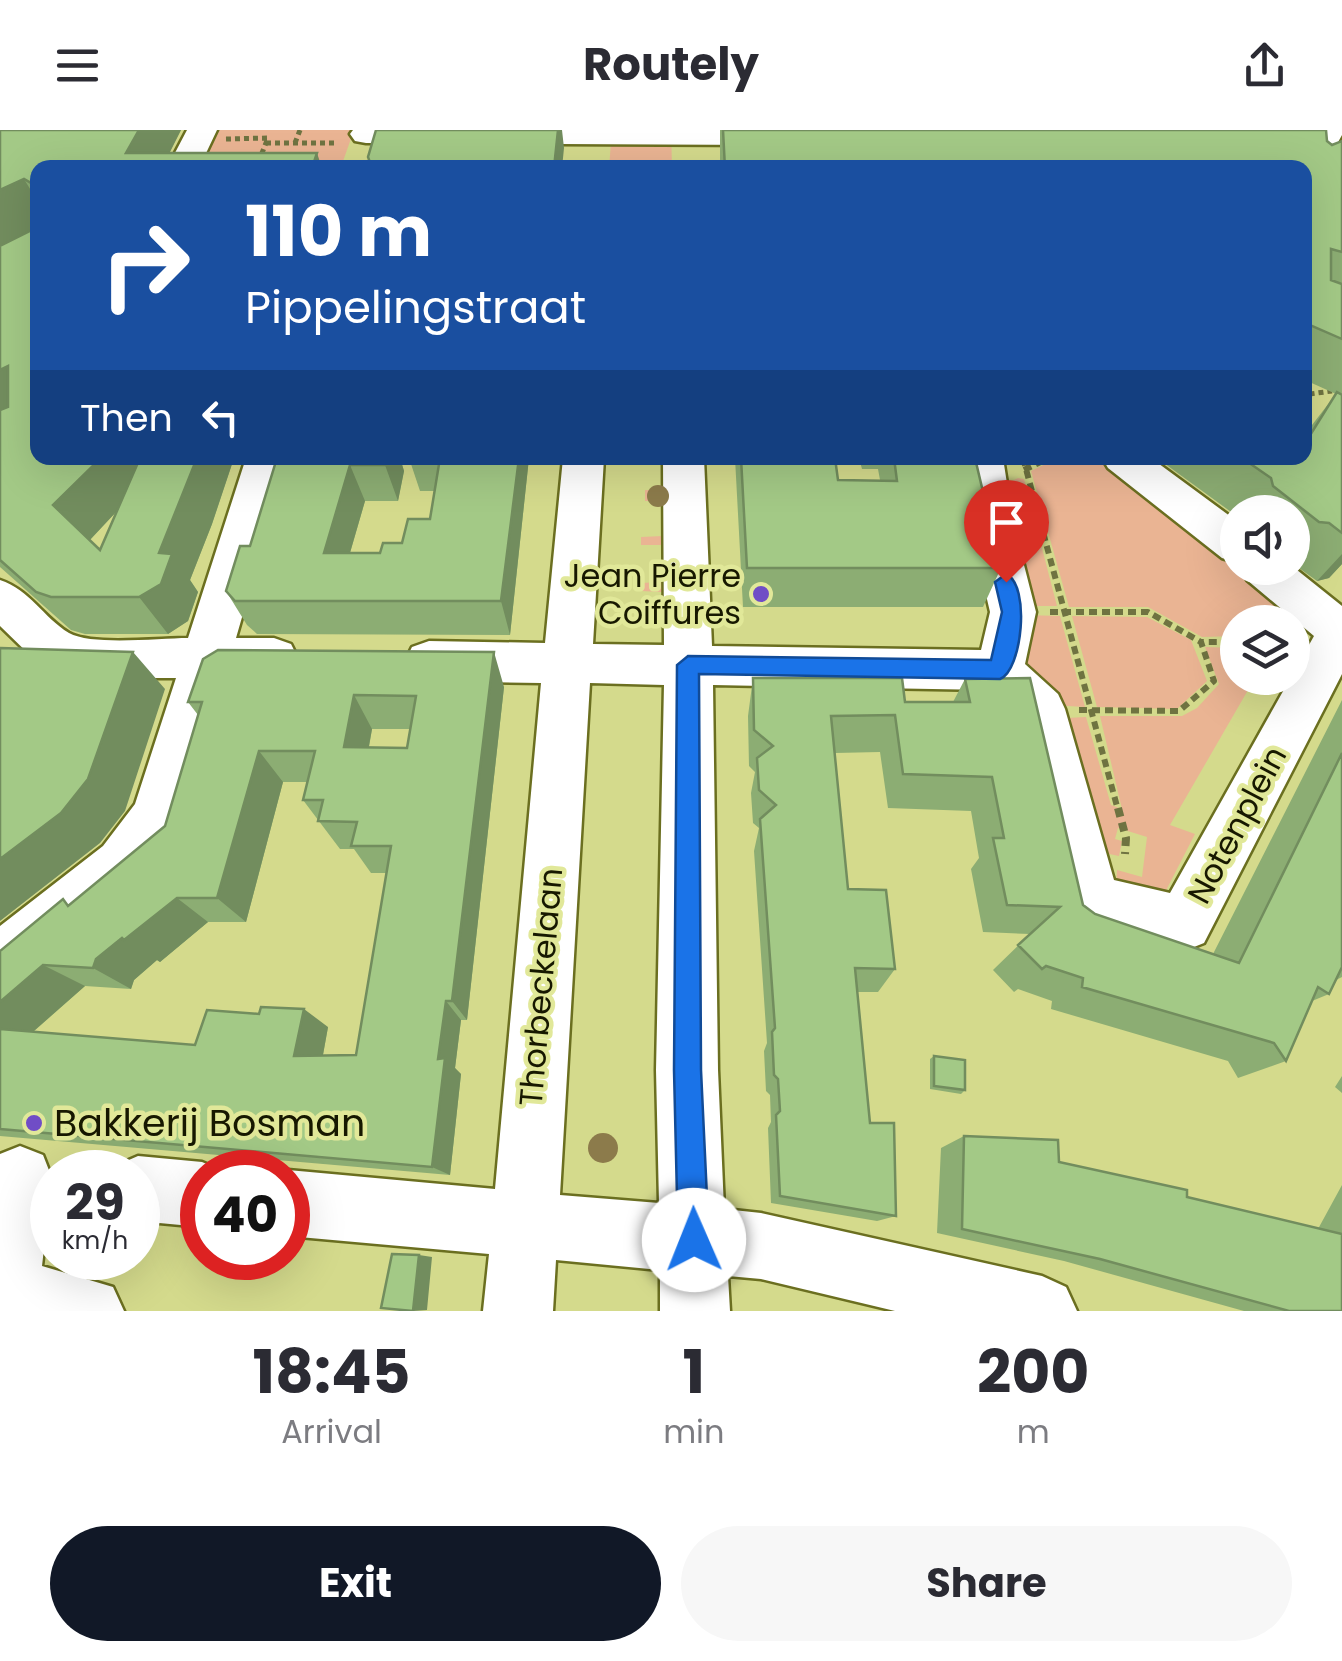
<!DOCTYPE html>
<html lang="en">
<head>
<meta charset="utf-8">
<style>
  :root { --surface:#fff; --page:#f7f7f7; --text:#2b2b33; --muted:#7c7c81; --accent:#111827 }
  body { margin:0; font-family:Poppins,sans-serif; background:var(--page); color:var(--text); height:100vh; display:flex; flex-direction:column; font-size:38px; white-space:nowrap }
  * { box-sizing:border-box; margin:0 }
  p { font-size:32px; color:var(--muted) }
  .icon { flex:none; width:55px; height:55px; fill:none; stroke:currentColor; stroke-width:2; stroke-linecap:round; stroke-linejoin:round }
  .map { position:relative; height:1181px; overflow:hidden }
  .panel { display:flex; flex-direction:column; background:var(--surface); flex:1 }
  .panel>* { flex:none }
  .banner { position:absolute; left:30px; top:30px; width:1282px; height:305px; border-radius:20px; box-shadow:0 10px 40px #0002; background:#1a4fa0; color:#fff; overflow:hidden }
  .fabs { position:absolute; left:1220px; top:365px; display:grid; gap:20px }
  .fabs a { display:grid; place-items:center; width:90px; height:90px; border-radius:50%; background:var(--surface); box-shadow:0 10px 40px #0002; font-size:50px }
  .speed { position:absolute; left:30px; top:1020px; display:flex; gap:20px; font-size:50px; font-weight:700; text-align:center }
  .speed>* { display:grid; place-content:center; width:130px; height:130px; border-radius:50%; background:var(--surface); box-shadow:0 10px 40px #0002; line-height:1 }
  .speed small { font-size:25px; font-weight:400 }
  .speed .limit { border:15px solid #d22; background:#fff; color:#111 }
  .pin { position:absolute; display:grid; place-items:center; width:85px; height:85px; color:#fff; margin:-102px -42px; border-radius:50% 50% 50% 0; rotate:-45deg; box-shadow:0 0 10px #0007 }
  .pin .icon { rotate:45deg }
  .me { position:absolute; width:110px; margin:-55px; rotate:359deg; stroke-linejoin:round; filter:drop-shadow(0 0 8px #0008) }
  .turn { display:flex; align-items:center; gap:35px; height:210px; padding:0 50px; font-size:45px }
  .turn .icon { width:130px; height:130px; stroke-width:2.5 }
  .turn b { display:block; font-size:70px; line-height:85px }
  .then { display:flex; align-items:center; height:95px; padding:0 50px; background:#0003; gap:20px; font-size:38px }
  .eta { display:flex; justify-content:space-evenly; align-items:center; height:170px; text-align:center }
  .eta b { font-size:60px; font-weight:700; line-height:70px }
  .primary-button { display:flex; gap:20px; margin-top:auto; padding:20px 50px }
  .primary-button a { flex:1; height:115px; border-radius:60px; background:var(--accent); color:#fff; font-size:40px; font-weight:700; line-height:115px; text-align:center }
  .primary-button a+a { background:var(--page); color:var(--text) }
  header { display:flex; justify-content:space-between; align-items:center; height:130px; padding:0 50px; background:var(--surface); font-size:45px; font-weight:700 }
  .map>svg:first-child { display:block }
  .green { fill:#eab493 }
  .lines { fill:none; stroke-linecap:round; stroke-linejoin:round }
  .minor-casing { stroke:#6b6f20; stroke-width:5 }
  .path-far2 { stroke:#6f7341; stroke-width:5; stroke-dasharray:5 4; stroke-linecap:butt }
  .path-far1 { stroke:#6f7341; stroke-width:6; stroke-dasharray:8 5; stroke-linecap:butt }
  .path { stroke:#6f7341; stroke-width:8; stroke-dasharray:9 6; stroke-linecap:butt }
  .minor { fill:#fff; fill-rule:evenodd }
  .tree { fill:#8c7b4b }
  .wall { fill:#8cad73; fill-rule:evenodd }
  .shaded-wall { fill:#728d5e }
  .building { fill:#a3c986; stroke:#728d5e; stroke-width:2.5; fill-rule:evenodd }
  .route { fill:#1a73e8; stroke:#114b97; stroke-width:2.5 }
  .poi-dot { fill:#704dc6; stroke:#e1e899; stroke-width:4 }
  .labels { text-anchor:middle; stroke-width:9; stroke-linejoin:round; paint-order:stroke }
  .poi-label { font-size:32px; fill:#171800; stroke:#e1e899; text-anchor:end }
  .street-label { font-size:32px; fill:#171800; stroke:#e1e899 }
  .near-poi-label { font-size:38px; fill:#171800; stroke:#e1e899; text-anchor:start }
</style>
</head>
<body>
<header><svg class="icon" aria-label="menu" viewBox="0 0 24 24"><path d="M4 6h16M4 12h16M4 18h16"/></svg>Routely<svg class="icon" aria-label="share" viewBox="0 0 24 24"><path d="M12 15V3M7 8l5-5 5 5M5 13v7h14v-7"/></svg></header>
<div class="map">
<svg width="1342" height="1181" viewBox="0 0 1342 1181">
  <rect width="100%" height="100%" fill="#d4da8c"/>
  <path class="green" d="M 219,0 L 354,0 L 341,37 L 201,38 Z
    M 612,0 L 671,0 L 672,37 L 609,38 Z
    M 644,328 L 670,328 L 665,495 L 642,495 L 640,480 L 661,479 L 662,462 L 641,461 L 641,453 L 662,452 L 663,415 L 641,415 L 641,407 L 663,406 L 664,370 L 645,371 L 645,360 L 665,360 L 664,330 Z
    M 1058,328 L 1097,328 L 1166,386 L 1171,384 L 1277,473 L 1285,492 L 1238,492 L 1237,506 L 1202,507 L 1148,477 L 1069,477 L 1031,341 Z
    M 1018,348 L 1024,349 L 1057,476 L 1031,476 L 1013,406 L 1022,406 L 1008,353 Z
    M 1023,485 L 1060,486 L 1085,577 L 1051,575 L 1024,557 Z
    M 1072,486 L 1147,487 L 1191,510 L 1207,551 L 1177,579 L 1097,577 Z
    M 1205,517 L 1237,518 L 1238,548 L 1255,548 L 1170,695 L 1195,704 L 1158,776 L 1116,761 L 1117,740 L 1142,747 L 1147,707 L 1118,698 L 1115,709 L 1122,711 L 1119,726 L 1100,722 L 1067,588 L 1086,587 L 1111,675 L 1122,679 L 1100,586 L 1182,586 L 1197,578 L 1219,554 Z"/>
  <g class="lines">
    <g class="minor-casing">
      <path id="minor" d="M 187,0 L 217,0 L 199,38 L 167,38 Z
        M 353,0 L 797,0 L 802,6 L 797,13 L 786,15 L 366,13 L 355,11 L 350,4 Z
        M 1314,0 L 1342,0 L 1342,5 L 1316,52 L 1305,55 L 1305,38 L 1293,38 Z
        M 246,328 L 288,328 L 236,508 L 274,508 L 291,514 L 298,528 L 291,542 L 274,548 L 224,548 L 177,703 L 141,752 L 20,852 L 0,861 L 0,796 L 103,716 L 135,674 L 176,548 L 87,548 L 37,532 L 0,496 L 0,450 C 30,460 43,487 69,503 C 92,516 160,508 188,508 Z
        M 563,328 L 604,328 L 593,514 L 664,515 L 663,328 L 704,328 L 712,516 L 981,520 L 990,482 L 969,392 L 962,328 L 1003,328 L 1013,392 L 1036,482 L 1025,534 L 1058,564 L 1065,579 L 1114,750 L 1170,763 L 1314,506 L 1247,450 L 1241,438 L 1292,436 L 1342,476 L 1342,544 L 1204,813 L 1184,821 L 1072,790 L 1018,589 L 989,560 L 713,555 L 718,940 L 724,1079 L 761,1083 L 1042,1146 L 1066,1157 L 1077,1181 L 895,1181 L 761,1149 L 728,1146 L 730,1181 L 660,1181 L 660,1140 L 556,1130 L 553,1181 L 483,1181 L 489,1124 L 288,1106 L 288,1042 L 283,1042 L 288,1040 L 495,1059 L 541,553 L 429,551 L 412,545 L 405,531 L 412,517 L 429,511 L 545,513 ZM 590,553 L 664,555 L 656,940 L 659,1073 L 560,1065 Z
        M 1102,328 L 1151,328 L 1238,392 L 1238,433 L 1222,428 L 1108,338 Z
        M 20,1016 L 43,1025 L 52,1048 L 42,1136 L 113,1157 L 124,1181 L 0,1181 L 0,1024 Z
        M 138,1026 L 202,1032 L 225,1042 L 202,1042 L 202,1097 L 138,1091 L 138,1042 L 112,1042 L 115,1036 Z"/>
    </g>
    <path class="path-far2" d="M 226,9 L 268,8 L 256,38
      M 266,13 L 337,13
      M 295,13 L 300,0
      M 1305,272 L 1310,264 L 1332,261"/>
    <path class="path-far1" d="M 1023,328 L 1118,680
      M 1024,340 L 1049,328
      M 1050,482 L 1148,482 L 1201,512
      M 1079,580 L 1179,581 L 1214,551 L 1201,512 L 1238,512"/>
    <path class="path" d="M 1118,678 L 1126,708 L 1125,724"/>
    <use href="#minor" class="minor"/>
  </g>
  <g class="tree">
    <circle cx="658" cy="366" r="11"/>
    <circle cx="603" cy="1018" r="15"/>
  </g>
  <path class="wall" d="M 0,0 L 181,0 L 169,23 L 38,38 L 38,328 L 234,328 L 212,394 L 190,450 L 198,462 L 188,491 L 168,504 L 85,504 L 71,500 L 0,437 ZM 116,382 L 100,420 L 90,410 Z
    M 720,0 L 1326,0 L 1327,11 L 1332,15 L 1342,11 L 1342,434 L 1329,448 L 1317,451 L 1292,433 L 1292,382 L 1238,382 L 1238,387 L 1157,328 L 1305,328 L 1305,304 L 1336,264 L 1305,250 L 1305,38 L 720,38 Z
    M 277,328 L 400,328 L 404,341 L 398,371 L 365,371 L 350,423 L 380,423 L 402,413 L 430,389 L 435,361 L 420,361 L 409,328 L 529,328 L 510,505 L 257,504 L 247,495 L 226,461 L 250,416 Z
    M 735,328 L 835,328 L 838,350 L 880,350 L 878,339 L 862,339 L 859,328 L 975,328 L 1001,438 L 983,477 L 743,477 Z
    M 753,548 L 905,572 L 953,572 L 965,549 L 1083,775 L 1095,784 L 1213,824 L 1342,570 L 1342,847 L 1334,851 L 1329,864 L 1312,871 L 1286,931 L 1238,948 L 1228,931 L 1051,879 L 1052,871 L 1018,859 L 1014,862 L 993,840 L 1030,804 L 983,802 L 971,739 L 979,728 L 971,681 L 888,678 L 880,622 L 835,623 L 848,759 L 895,839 L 878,862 L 857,862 L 870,993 L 896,1086 L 877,1091 L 771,1073 L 768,998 L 771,992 L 770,965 L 766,961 L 764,921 L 767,913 L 754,721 L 759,698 L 753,693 L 751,663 L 755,642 L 749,636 L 748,586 Z
    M 504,557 L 467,890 L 461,890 L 455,938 L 461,944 L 450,1045 L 0,1006 L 0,821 L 70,774 L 165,696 L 198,585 L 188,572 ZM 372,599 L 410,599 L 407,618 L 369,617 ZM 283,652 L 307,652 L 303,670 L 340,719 L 354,719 L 371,743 L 387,743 L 356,925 L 323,925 L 328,897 L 195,915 L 33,902 L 85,856 L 131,859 L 134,850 L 157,830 L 160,832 L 208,792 L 246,792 Z
    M 934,926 L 965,960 L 961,964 L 930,959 L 930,929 Z
    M 1342,946 L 1342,963 L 1335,957 Z
    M 964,1006 L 1187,1067 L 1318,1099 L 1342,1055 L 1342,1181 L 1244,1181 L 1064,1131 L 937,1103 L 941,1018 Z"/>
  <path class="shaded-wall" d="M 139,0 L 181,0 L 162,38 L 126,23 Z
    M 558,0 L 562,0 L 564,18 L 562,38 L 554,38 Z
    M 317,23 L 322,38 L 312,38 Z
    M 24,49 L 38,72 L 38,98 L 0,116 L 0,60 Z
    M 8,236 L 38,276 L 0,297 L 0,240 Z
    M 101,328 L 167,328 L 85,415 L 53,375 Z
    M 197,328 L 234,328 L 212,394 L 190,450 L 198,462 L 188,491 L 168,504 L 139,467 Z
    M 387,328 L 400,328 L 404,341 L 398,371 L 385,335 Z
    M 519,328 L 529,328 L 510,505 L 501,471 Z
    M 350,335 L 365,371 L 340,457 L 324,423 Z
    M 1342,424 L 1342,434 L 1329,448 L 1317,451 Z
    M 133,522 L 165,559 L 125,681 L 100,713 L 0,791 L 0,729 Z
    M 494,522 L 504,557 L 467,890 L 452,871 Z
    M 354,565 L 372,599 L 363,648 L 344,617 Z
    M 259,621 L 283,652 L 246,792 L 217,768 Z
    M 177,768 L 208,792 L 160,832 L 157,830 L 134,850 L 131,859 L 93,838 L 96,829 L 122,808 Z
    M 43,835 L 85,856 L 19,914 L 0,907 L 0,872 Z
    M 446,871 L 461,890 L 455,938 L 461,944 L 450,1045 L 432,1037 L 438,929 Z
    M 304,879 L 328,897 L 320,941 L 294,926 Z
    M 419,1125 L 432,1127 L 427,1180 L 413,1181 Z"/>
  <path class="building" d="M 0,0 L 139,0 L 126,23 L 317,23 L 312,38 L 38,38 L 38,57 L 24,49 L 0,60 Z
    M 376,0 L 558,0 L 554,38 L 372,38 L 368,27 Z
    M 723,0 L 1326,0 L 1327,11 L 1332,15 L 1342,11 L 1342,122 L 1331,119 L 1331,150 L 1342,154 L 1342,209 L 1305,193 L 1305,38 L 725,38 Z
    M 38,97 L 38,328 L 101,328 L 53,375 L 100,420 L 140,328 L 197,328 L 159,423 L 172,424 L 161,454 L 139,467 L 51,467 L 36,462 L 0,430 L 0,280 L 8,277 L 8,236 L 0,240 L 0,116 Z
    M 1337,262 L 1342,265 L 1342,403 L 1329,393 L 1319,392 L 1273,356 L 1271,348 L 1242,328 L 1305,328 L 1305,304 L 1309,307 Z
    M 277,328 L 387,328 L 385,335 L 350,335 L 324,423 L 380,423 L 383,413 L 402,413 L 408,389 L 430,389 L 440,328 L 519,328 L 501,471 L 235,471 L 226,461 L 240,416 L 250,416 Z
    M 741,328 L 835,328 L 838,350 L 897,351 L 894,328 L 975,328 L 1001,438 L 747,438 Z
    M 0,518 L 133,522 L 88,649 L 61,683 L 0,729 Z
    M 218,520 L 494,522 L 452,871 L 446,871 L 438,929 L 445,928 L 432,1037 L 0,999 L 0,899 L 195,915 L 207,880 L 259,884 L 261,877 L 304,879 L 294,926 L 356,925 L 391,716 L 351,716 L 357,692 L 318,691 L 323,670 L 303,670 L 315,621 L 259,621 L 217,768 L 177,768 L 124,810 L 122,808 L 96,829 L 93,838 L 43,835 L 0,872 L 0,821 L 63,769 L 68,776 L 165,696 L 202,572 L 188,572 L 203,529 ZM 354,565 L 416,566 L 407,618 L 344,617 Z
    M 753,548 L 902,548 L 905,572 L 970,572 L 965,549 L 1030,548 L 1083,775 L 1095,784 L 1239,833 L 1342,623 L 1342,837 L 1329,864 L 1318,857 L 1286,931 L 1274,913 L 1082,857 L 1083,848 L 1046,836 L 1042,839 L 1018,815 L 1060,777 L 1007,775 L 993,708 L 1004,708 L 992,647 L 903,644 L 895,585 L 831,586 L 848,759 L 886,760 L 895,839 L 855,838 L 870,993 L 894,993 L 896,1086 L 780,1066 L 776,985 L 780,981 L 778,949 L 774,945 L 772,902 L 775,898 L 760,689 L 776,675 L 759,660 L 757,628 L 773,616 L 754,600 Z
    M 934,926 L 965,930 L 965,960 L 934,956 Z
    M 964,1006 L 1058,1010 L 1059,1032 L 1187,1060 L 1187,1067 L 1342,1104 L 1342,1181 L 1289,1181 L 1100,1129 L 962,1099 Z
    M 392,1124 L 419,1125 L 413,1181 L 381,1178 Z"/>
  <path class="route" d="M 1006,444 C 1031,455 1022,541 1000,549 L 699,544 L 701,940 L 709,1110 L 704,1121 L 694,1125 L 683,1121 L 678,1110 L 674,940 L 677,535 L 688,526 L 991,530 L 1002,482 L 995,452 Z"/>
  <g class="poi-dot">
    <circle cx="761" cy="464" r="10"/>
    <circle cx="34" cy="993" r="10"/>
  </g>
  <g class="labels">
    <g class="poi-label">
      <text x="741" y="457">Jean Pierre<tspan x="741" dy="37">Coiffures</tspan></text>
    </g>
    <g class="street-label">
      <text transform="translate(1237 695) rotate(-62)" y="11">Notenplein</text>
      <text transform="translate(541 857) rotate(-85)" y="11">Thorbeckelaan</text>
    </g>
    <g class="near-poi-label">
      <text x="54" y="1006">Bakkerij Bosman</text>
    </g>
  </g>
</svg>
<div class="fabs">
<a><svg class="icon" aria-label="sound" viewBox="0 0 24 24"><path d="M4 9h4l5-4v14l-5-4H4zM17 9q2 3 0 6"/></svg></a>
<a><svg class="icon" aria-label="layers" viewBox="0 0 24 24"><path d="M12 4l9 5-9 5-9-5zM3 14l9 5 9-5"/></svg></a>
</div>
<div class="speed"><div>29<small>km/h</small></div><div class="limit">40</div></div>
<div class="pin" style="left:1006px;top:452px;background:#d93025"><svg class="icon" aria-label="arrive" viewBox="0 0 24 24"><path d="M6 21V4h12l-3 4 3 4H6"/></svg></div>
<svg class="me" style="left:694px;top:1110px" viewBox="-20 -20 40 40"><circle r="19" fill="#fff"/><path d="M0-13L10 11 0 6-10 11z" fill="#1a73e8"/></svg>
<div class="banner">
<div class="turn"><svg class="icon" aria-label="right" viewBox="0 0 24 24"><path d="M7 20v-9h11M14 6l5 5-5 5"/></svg><div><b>110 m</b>Pippelingstraat</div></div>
<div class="then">Then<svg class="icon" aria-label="left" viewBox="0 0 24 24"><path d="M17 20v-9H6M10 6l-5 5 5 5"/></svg></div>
</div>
</div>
<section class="panel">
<div class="eta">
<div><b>18:45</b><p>Arrival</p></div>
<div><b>1</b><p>min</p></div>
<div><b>200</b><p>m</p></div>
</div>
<div class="primary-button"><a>Exit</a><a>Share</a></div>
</section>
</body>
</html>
